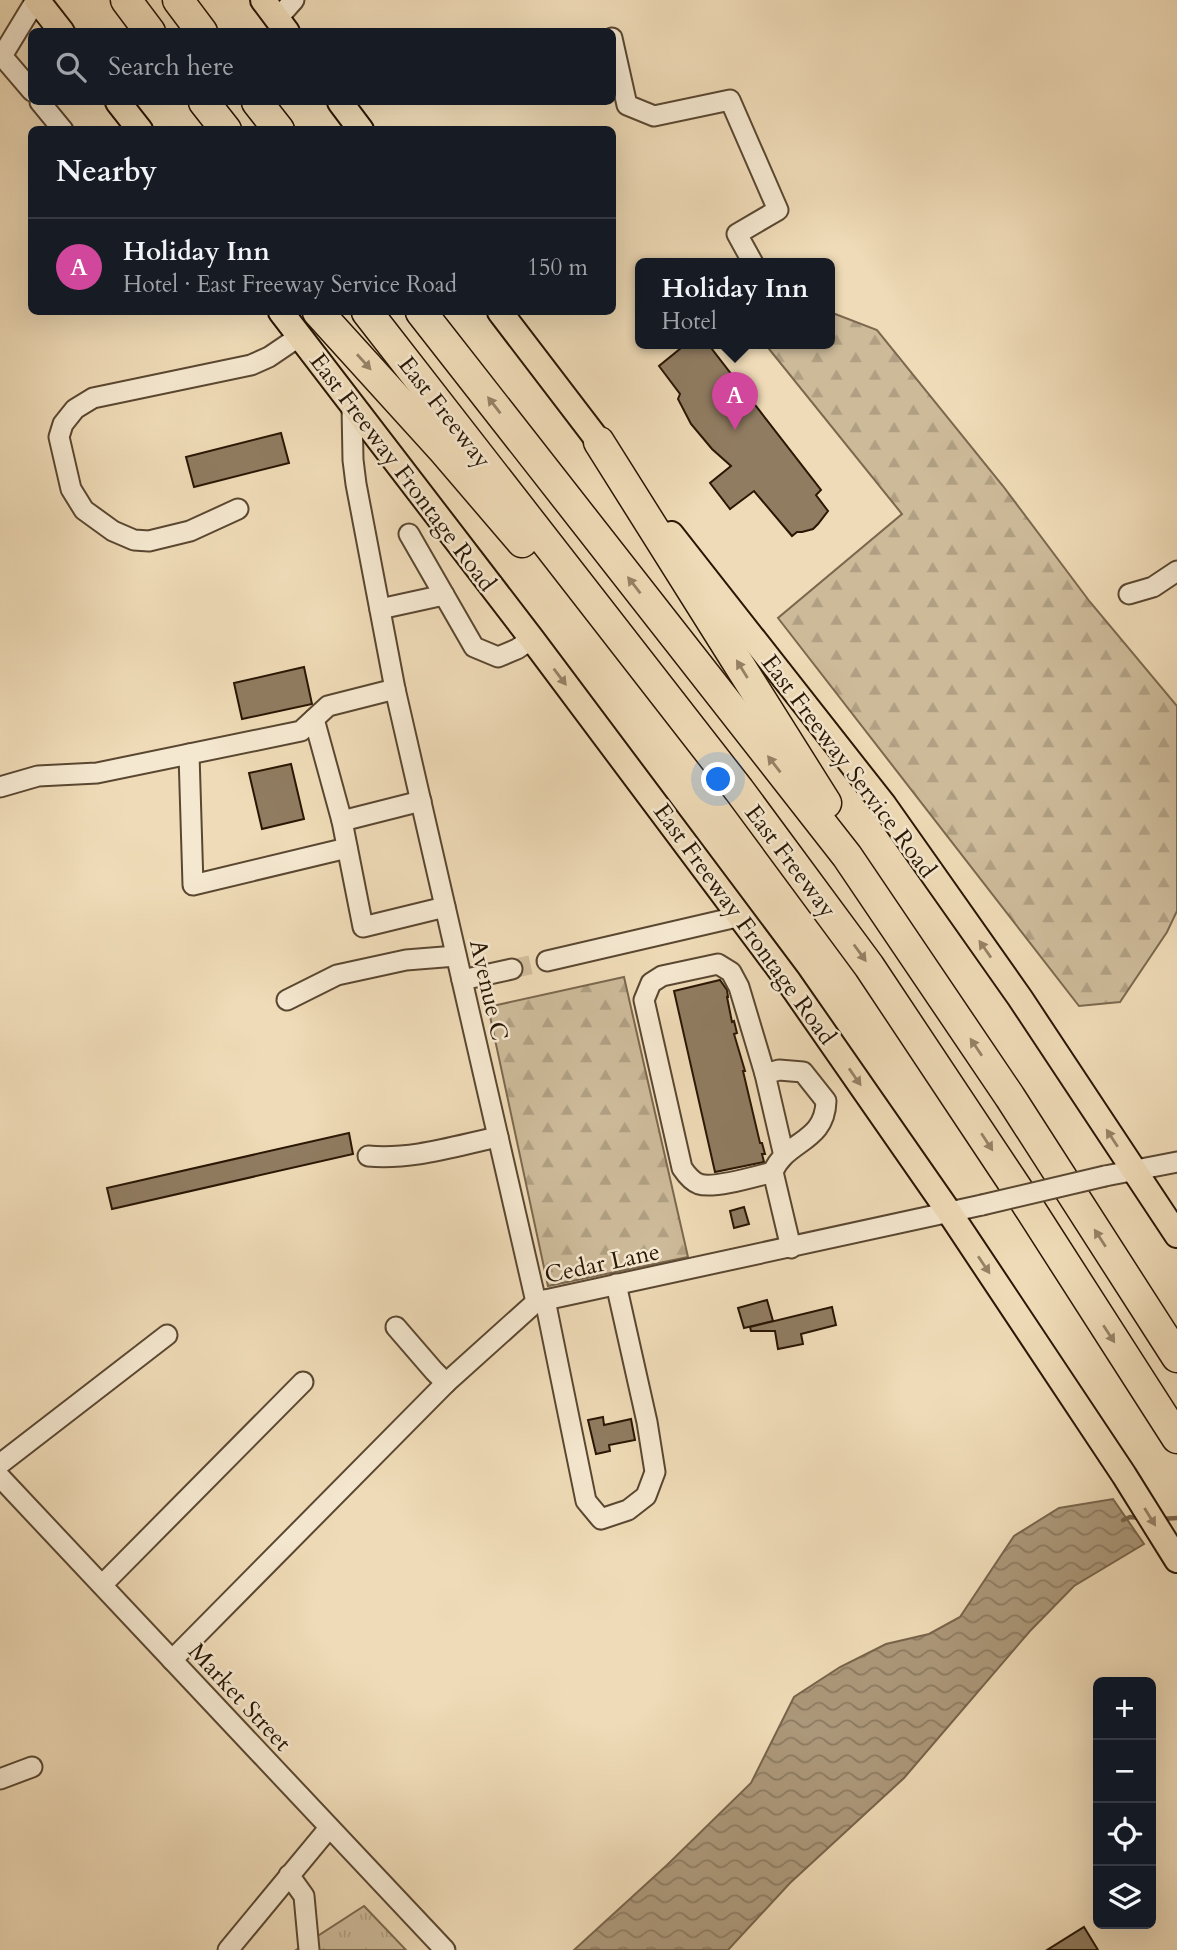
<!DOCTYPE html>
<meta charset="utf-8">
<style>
:root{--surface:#171b24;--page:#20242c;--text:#f1f3f6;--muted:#9ea1a6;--line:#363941;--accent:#1a73e8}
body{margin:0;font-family:Cardo,serif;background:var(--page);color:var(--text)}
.controls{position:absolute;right:21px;bottom:21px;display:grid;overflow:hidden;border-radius:10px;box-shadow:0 7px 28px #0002}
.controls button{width:63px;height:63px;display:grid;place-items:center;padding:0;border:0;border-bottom:2px solid var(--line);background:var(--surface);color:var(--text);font:35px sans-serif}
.you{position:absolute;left:719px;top:780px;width:24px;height:24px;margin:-18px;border:5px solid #fff;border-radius:50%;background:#1a73e8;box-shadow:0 0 0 10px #1a73e833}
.badge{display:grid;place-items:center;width:46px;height:46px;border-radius:50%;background:var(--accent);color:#fff;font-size:23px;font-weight:700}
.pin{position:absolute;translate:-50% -58px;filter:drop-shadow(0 2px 4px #0008)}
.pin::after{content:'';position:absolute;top:37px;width:24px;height:21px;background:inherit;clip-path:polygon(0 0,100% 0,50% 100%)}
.popup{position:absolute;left:635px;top:258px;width:200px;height:91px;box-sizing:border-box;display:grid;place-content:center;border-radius:10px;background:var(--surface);filter:drop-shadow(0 2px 5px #0005);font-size:23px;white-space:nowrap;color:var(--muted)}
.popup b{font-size:26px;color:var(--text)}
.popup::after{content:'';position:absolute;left:50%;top:100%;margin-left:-14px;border:14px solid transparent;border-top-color:var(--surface)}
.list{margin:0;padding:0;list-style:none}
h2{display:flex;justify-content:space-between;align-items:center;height:91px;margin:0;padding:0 28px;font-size:30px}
h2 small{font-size:23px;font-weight:400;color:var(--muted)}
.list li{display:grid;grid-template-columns:46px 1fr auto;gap:21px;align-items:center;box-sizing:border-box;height:98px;padding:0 28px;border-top:2px solid var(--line)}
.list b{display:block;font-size:26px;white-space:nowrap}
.list p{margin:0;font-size:23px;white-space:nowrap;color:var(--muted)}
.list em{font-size:23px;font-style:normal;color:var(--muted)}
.icon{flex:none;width:38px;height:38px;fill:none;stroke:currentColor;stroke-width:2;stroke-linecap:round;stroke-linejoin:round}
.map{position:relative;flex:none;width:1177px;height:1950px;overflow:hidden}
.search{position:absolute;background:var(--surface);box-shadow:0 7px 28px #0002;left:28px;top:28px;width:588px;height:77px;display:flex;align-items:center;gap:18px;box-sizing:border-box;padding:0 24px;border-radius:10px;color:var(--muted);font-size:26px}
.panel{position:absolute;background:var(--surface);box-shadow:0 7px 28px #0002;left:28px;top:126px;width:588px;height:189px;border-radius:10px}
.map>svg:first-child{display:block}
.grass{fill:url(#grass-tufts);stroke:#7b684e;stroke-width:2}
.forest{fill:url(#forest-firs);stroke:#7b684e;stroke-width:2}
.water{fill:url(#water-waves);stroke:#78644b;stroke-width:2}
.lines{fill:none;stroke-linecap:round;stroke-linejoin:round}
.stream{stroke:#78644b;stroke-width:4.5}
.building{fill:#907c61;stroke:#291604;stroke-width:2}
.minor-tunnel{stroke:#d1bd9c;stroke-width:19;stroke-dasharray:19 10;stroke-linecap:butt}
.minor-casing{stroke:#5a4731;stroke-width:23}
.major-casing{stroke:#291604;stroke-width:28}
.highway-casing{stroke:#291604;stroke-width:33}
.minor{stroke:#f5e8d0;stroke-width:19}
.major{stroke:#efdbb7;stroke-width:24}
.highway{stroke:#efdbb7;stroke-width:30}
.minor-bridge-casing{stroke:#5a4731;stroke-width:23;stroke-linecap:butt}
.minor-bridge{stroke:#f5e8d0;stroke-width:19}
.oneway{fill:#968266}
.labels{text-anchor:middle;stroke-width:5;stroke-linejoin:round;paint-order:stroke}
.street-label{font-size:24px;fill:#291604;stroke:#f5e8d0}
</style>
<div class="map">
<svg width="1177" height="1950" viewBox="0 0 1177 1950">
<defs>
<pattern id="grass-tufts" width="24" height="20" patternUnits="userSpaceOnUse" patternTransform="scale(1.75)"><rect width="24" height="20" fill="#cdba99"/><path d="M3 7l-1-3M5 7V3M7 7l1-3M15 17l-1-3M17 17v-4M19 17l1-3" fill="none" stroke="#b09f82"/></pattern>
<pattern id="forest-firs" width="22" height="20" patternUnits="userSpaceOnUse" patternTransform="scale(1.75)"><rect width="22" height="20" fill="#cdba99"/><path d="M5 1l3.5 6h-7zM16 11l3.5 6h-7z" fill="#b09f82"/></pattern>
<pattern id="water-waves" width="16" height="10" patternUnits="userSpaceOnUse" patternTransform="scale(1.75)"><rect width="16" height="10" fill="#ac987a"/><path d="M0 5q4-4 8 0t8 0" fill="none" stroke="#8c7b62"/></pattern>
</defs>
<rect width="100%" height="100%" fill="#efdbb7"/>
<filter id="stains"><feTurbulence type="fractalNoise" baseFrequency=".00286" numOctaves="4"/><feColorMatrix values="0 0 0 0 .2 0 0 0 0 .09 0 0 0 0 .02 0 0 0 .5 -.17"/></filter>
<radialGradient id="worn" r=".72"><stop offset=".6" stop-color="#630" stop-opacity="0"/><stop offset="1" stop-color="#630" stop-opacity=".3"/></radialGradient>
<polygon class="grass" points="364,1906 406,1950 296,1950"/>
<g class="forest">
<polygon points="830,312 877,330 1003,486 1090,602 1177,706 1177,911 1167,932 1120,1002 1079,1006 778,618 902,514 765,344 830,344"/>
<polygon points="624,977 688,1257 548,1286 488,1007"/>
</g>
<polygon class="water" points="1113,1499 1144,1544 1074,1586 1030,1631 904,1778 790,1883 728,1950 574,1950 667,1865 751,1783 794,1697 840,1667 886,1644 929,1634 960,1617 1014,1536 1059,1508"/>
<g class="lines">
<g class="stream">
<polyline points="1161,1519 1177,1518"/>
<polyline points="1123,1520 1130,1517 1141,1518"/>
</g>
</g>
<g class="building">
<polygon points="686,344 708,344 821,490 816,495 828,511 818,524 813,529 802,532 797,532 792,536 754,491 730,509 710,483 731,466 712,449 691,424 678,399 680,394 659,366"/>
<polygon points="281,433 289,463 194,487 186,457"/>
<polygon points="304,667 312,704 242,719 234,683"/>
<polygon points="291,764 304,819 262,829 249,773"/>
<polygon points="720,980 727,990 728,997 727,997 732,1022 734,1021 737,1033 734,1034 745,1071 743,1071 760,1143 762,1143 765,1154 762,1154 764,1162 715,1172 674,991"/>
<polygon points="349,1133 353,1154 112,1209 107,1188"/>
<polygon points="744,1207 749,1224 734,1228 730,1211"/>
<polygon points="767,1300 773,1321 744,1328 738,1308"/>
<polygon points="832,1307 836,1325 801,1334 803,1344 778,1349 775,1331 751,1331 750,1327"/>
<polygon points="603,1417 604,1425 631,1419 635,1440 609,1445 610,1451 596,1454 588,1420"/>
<polygon points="1084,1927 1098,1950 1047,1950"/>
</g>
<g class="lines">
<polyline class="minor-tunnel" points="512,969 547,961"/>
<defs>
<g id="minor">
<polyline points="277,19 294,0"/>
<polyline points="612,38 627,105 654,116 730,100 778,210 737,234 753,263 751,264"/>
<polyline points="32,91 2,56 36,0"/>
<polyline points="40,102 63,130"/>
<polyline points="352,406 353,460 356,484 395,689 536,1302"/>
<polyline points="238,509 190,531 149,541 134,540 113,531 84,510 71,489 59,437 63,424 75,409 93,398 251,365 269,357 300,336"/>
<polyline points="409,534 474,647 498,657 517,649 532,639"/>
<polyline points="1129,594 1153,587 1177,571"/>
<polyline points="380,609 444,595"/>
<polyline points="314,719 342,821 421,801"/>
<polyline points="189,754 193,885 347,848"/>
<polyline points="0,787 38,776 97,773 301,731 328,706 395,689"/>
<polyline points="342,821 363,927 445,907"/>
<polyline points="547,961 741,916"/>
<polyline points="462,980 512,969"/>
<polyline points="287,1000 337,975 406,960 456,956"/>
<path d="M765 1074 739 987 731 972 718 964 662 976 651 983 644 1000 682 1168C686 1174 691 1181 699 1184 714 1189 757 1176 773 1172"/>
<path d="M368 1156C412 1160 455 1146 498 1137"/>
<path d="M784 1156 765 1074 779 1070 803 1072 826 1101C825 1143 786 1140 773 1172L791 1248"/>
<polyline points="1105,1176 1177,1162"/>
<polyline points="545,1300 586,1501 601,1519 628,1510 646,1496 655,1472 647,1422 616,1284"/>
<polyline points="396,1327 434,1371 446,1383"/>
<polyline points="0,1464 167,1335"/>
<polyline points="0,1477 445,1950"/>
<polyline points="102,1585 303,1382"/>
<polyline points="172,1660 446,1383 536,1302 982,1205"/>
<polyline points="0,1779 32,1767"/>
<polyline points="289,1875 304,1896 309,1950"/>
<polyline points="228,1950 329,1828"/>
</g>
<g id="major">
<polyline points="37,0 62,32"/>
<polyline points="263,0 287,32"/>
<polyline points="118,102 140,130"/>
<polyline points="340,102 361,130"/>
<polyline points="281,312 532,639 789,982 949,1212 1124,1475 1177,1560"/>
<polyline points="500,312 610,456"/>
<polyline points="671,534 884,805 1020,998 1177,1235"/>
</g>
<g id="highway">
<polyline points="126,0 150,32"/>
<polyline points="178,0 202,32"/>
<polyline points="204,102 226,130"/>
<polyline points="257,102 279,130"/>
<polyline points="318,312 445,452 522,542"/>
<polyline points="367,312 739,790 869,966 1016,1187 1177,1438"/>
<polyline points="421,312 847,856 1010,1097 1177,1357"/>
<polyline points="599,442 826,803"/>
</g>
</defs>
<use href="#minor" class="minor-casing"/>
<use href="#major" class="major-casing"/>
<use href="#highway" class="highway-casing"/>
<use href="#minor" class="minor"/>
<use href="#major" class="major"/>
<use href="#highway" class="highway"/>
<defs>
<polyline id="minor-bridge" points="982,1205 1105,1176"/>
</defs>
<use href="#minor-bridge" class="minor-bridge-casing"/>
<use href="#minor-bridge" class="minor-bridge"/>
</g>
<defs><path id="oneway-solid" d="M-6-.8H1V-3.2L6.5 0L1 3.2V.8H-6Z" transform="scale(1.75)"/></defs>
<g class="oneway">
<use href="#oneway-solid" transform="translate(364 362) rotate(48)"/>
<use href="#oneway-solid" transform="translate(494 405) rotate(-128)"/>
<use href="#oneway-solid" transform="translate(634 585) rotate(-128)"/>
<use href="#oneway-solid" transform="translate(742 669) rotate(-122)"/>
<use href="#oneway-solid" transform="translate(560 677) rotate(53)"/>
<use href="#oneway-solid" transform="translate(774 764) rotate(-128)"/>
<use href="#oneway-solid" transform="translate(985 949) rotate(-125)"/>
<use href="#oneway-solid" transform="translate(860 953) rotate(54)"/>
<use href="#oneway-solid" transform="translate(976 1047) rotate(-124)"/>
<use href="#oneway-solid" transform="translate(855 1077) rotate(55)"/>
<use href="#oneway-solid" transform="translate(1112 1138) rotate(-123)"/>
<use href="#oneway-solid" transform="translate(987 1142) rotate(57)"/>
<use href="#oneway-solid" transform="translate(1100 1238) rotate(-123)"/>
<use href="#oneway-solid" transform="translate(984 1265) rotate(56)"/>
<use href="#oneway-solid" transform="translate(1109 1334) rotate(57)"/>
<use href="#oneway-solid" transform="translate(1150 1517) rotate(58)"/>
</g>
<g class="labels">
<g class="street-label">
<text transform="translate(445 412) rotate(52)" y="8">East Freeway</text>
<text transform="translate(403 472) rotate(53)" y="8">East Freeway Frontage Road</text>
<text transform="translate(849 766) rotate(53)" y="8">East Freeway Service Road</text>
<text transform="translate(791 861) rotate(53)" y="8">East Freeway</text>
<text transform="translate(745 924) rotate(54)" y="8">East Freeway Frontage Road</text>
<text transform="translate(489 990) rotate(77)" y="8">Avenue C</text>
<text transform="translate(602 1263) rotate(-12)" y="8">Cedar Lane</text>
<text transform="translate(240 1697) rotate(47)" y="8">Market Street</text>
</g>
</g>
<rect width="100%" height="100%" filter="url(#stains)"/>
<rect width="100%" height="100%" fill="url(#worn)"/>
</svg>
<div class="controls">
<button>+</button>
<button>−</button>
<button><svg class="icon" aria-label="locate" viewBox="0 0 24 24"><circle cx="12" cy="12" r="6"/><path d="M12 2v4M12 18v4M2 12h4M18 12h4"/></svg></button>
<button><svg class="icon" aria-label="layers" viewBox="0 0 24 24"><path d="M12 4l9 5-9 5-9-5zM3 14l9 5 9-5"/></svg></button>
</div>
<div class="you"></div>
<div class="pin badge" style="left:735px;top:430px;background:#d1479c">A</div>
<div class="popup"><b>Holiday Inn</b>Hotel</div>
<div class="search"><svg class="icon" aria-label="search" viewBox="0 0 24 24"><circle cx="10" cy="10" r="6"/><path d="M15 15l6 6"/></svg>Search here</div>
<section class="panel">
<h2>Nearby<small></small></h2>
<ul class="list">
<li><span class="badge" style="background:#d1479c">A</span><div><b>Holiday Inn</b><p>Hotel · East Freeway Service Road</p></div><em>150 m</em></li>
</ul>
</section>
</div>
